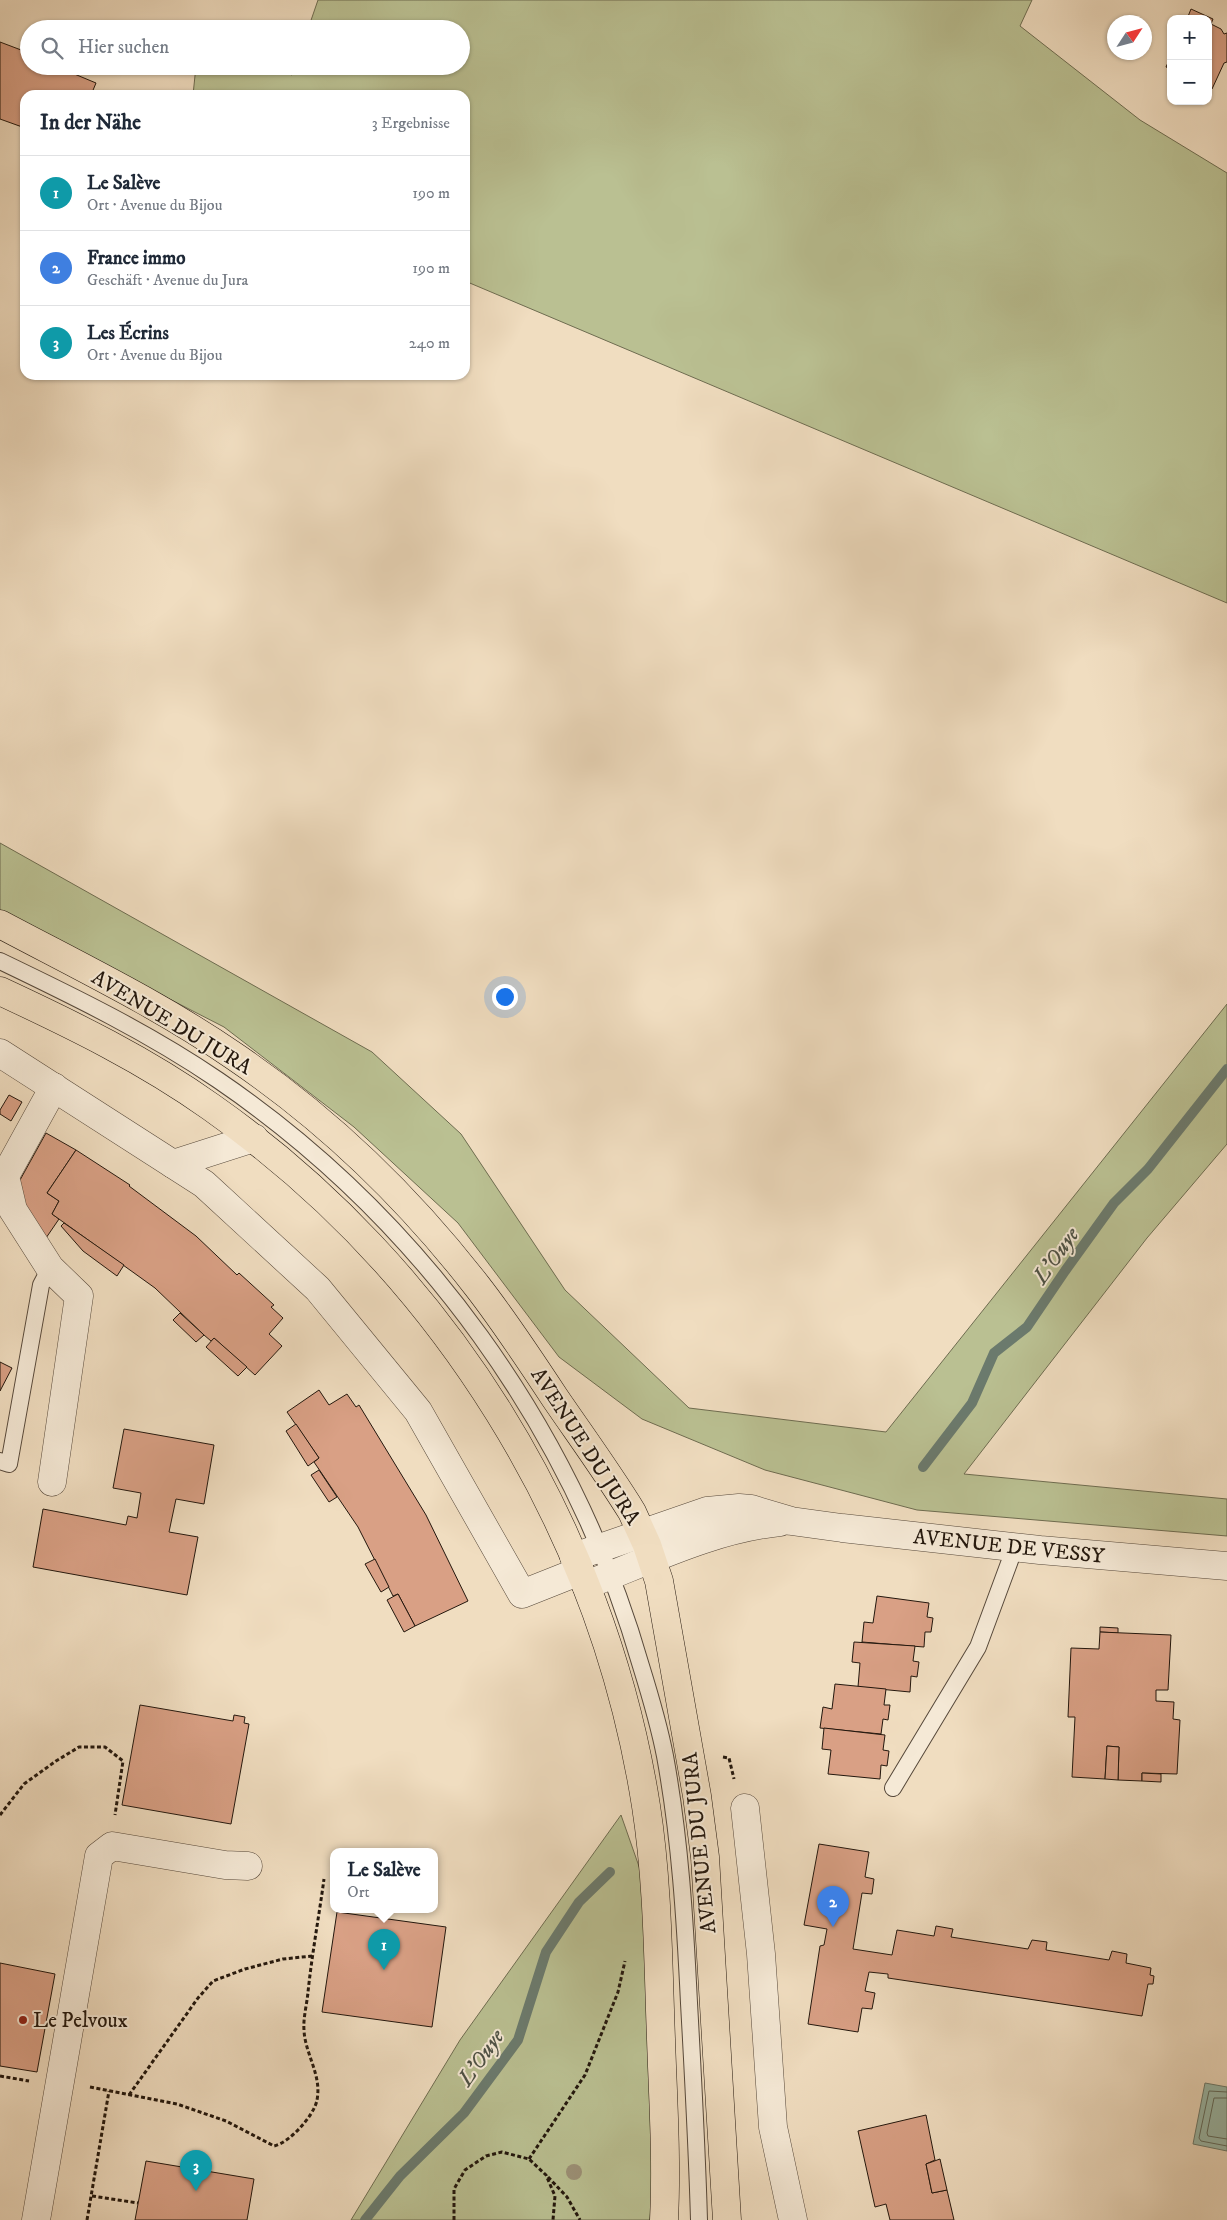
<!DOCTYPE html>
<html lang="de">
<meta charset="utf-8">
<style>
:root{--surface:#fff;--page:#f6f6f7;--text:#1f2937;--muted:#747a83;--line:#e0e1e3;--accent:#d93025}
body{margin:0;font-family:"IM FELL DW Pica",serif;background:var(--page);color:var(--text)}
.controls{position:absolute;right:15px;top:15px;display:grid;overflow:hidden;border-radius:10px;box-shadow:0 1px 4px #0004}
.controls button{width:45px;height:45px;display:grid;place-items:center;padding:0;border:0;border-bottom:1px solid var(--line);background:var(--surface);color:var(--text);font:25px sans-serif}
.compass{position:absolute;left:1107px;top:15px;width:45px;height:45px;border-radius:50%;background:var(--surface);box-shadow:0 1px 4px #0004;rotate:54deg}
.you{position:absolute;left:504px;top:996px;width:18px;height:18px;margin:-12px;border:4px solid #fff;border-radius:50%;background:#1a73e8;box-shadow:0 0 0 8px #1a73e833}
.badge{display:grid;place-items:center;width:32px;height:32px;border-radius:50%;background:var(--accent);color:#fff;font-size:16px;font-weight:700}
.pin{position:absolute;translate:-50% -41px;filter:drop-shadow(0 1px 2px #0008)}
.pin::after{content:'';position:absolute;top:26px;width:18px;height:15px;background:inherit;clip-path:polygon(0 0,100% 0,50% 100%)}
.popup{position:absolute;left:330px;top:1848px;width:108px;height:65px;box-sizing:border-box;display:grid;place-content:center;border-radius:10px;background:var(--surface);filter:drop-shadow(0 1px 4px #0005);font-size:16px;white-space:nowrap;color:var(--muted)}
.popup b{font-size:19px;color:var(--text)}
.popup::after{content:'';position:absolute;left:50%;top:100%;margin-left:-10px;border:10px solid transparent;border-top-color:var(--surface)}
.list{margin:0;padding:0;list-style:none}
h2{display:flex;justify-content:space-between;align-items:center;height:65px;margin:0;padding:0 20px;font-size:21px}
h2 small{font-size:16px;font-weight:400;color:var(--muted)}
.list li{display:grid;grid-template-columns:32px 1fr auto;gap:15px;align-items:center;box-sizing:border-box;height:75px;padding:0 20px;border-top:1px solid var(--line)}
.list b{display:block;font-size:19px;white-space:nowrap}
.list p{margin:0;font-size:16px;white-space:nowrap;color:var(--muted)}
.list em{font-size:16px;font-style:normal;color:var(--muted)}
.icon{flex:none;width:28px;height:28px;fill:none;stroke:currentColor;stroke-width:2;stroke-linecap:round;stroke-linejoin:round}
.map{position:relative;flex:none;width:1227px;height:2220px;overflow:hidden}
.search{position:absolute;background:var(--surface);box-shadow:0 1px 4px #0004;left:20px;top:20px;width:450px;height:55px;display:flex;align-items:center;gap:12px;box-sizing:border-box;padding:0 18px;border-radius:28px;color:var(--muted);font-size:19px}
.panel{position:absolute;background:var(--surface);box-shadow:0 1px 4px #0004;left:20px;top:90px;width:450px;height:290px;border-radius:15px}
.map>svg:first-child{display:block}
.green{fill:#bac092;stroke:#6e6c50}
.water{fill:#9bbcad;stroke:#6b7a6d}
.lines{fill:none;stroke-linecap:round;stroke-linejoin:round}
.shore{stroke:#5f6a5d;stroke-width:1}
.stream{stroke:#6b7a6d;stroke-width:10}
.building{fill:#d9a085;stroke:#23170d}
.service-casing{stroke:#56483a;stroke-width:18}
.minor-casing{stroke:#56483a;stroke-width:29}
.primary-casing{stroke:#23170d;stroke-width:29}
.path{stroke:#23170d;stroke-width:3;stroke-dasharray:4 2.5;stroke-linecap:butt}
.service{stroke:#f5e9d6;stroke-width:16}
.minor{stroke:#f5e9d6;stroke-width:28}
.primary{stroke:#f0ddc0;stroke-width:28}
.tree{fill:#9c9177}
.poi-dot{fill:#8f2418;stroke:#f5e9d6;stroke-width:2}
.labels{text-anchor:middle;stroke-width:4;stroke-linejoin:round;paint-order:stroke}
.street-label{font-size:21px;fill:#23170d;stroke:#f5e9d6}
.poi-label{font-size:21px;fill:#23170d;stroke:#f5e9d6;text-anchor:start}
.water-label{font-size:22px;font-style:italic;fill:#4d5145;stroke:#f5e9d6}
</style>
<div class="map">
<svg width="1227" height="2220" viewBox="0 0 1227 2220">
<rect width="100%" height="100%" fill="#f0ddc0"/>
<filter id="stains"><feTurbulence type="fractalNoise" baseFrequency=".004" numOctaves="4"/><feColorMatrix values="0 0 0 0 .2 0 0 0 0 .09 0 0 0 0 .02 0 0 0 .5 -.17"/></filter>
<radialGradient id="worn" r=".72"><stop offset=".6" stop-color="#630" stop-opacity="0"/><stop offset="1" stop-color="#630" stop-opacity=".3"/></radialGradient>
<g class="green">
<polygon points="318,0 1032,0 1020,26 1140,120 1227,173 1227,603 465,281 465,95 193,95 196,66 267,66 292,75 295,66 461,66 461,29 308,29"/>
<polygon points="0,843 372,1052 461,1134 565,1290 689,1408 886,1432 1227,1004 1227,1144 1147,1238 964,1474 1227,1499 1227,1536 917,1510 765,1470 642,1419 559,1357 458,1223 354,1127 224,1027 0,912"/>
<polygon points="621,1815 642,1875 655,2150 650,2220 351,2220 460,2040"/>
</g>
<polygon class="water" points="1205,2083 1227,2087 1227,2151 1193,2144"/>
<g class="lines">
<g class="shore">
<polyline points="1227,2092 1209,2091 1199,2138 1201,2141 1227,2146"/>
<polyline points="1227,2098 1214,2098 1207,2133 1208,2136 1227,2139"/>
</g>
<g class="stream">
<polyline points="923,1467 972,1403 994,1353 1027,1327 1065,1271 1114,1203 1148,1169 1227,1069"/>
<polyline points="365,2220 400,2176 464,2113 518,2040 546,1952 579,1902 610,1872"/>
</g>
</g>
<g class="building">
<polygon points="1191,9 1213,19 1211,24 1221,29 1224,34 1227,33 1227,62 1224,63 1212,89 1208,87 1208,19 1187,19"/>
<polygon points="0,42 29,53 29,66 62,66 73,71 72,73 96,83 91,95 25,95 25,128 0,119"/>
<polygon points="1171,56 1171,69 1166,67"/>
<polygon points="9,1095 22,1102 11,1121 0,1114 0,1110"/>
<polygon points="46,1133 76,1150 47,1193 59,1201 52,1214 59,1219 46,1238 21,1205 19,1192 20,1180"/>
<polygon points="76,1150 130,1185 129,1186 196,1236 237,1275 239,1273 274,1305 271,1307 283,1318 269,1334 282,1346 255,1375 214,1338 211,1341 204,1335 155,1288 52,1214 59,1201 47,1193"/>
<polygon points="64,1223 124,1265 117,1276 83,1251 61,1226"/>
<polygon points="180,1313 204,1335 196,1342 173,1320"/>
<polygon points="214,1338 247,1367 238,1376 206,1347"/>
<polygon points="0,1362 12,1368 0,1391"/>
<polygon points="319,1390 329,1405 347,1394 356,1407 359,1405 426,1515 468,1601 415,1626 398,1594 393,1596 358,1527 314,1462 319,1458 287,1412"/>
<polygon points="296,1424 319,1458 308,1466 286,1431"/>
<polygon points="124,1429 214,1445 204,1504 176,1499 169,1532 198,1537 187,1595 33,1567 43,1509 126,1525 128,1516 137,1518 141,1493 113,1488"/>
<polygon points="319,1470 337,1497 329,1502 311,1475"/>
<polygon points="375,1559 389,1587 381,1592 365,1564"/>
<polygon points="398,1594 415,1626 404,1632 387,1600"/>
<polygon points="877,1596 929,1603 927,1617 933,1618 931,1632 925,1632 924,1647 862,1642 864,1622 873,1623"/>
<polygon points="1100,1627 1118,1628 1118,1633 1100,1632"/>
<polygon points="1100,1632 1171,1635 1168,1690 1156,1690 1156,1701 1174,1702 1173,1719 1180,1720 1177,1774 1142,1773 1142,1781 1118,1780 1119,1747 1107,1746 1105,1779 1072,1777 1075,1717 1068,1717 1071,1648 1099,1649"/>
<polygon points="854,1642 915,1646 913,1661 919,1662 917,1677 911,1676 910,1692 858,1687 860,1663 852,1662"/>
<polygon points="835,1684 886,1689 884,1705 890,1705 888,1720 883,1719 881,1734 820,1728 823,1707 832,1709"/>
<polygon points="140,1705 233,1721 234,1715 245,1717 244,1723 249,1724 231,1824 122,1805"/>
<polygon points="824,1728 885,1735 883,1750 889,1751 887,1766 881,1765 880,1779 828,1774 831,1750 822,1749"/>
<polygon points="1107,1746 1119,1747 1118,1780 1105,1779"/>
<polygon points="1142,1773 1161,1774 1161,1782 1142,1781"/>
<polygon points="819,1844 869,1852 865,1877 874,1879 872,1894 862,1893 853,1949 892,1955 897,1930 934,1936 936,1926 953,1929 951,1937 1028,1949 1032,1940 1047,1942 1046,1950 1109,1960 1112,1951 1127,1954 1126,1963 1151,1968 1150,1975 1154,1976 1153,1984 1148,1984 1142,2016 888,1978 888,1974 869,1972 865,1991 875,1993 872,2009 862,2008 858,2032 808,2024 820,1946 824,1945 827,1929 804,1925"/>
<polygon points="337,1912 446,1927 432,2027 322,2012"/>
<polygon points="0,1963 55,1974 37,2072 0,2066"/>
<polygon points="926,2115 935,2160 926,2164 932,2193 947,2190 954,2220 890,2220 886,2204 875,2207 858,2131"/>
<polygon points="940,2159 947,2190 932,2193 926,2164"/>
<polygon points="146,2161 254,2179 247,2220 135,2220"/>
</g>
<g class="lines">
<defs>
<g id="service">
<path d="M0 961C75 997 149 1033 218 1080 422 1219 573 1429 641 1666 650 1695 659 1725 665 1756 680 1838 685 1920 689 2003 693 2075 697 2148 699 2220"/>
<polyline points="0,1461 9,1464 41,1285 50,1268"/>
<polyline points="893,1788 978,1647 1015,1547"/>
</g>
<g id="minor">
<polyline points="0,1053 204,1184 318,1289 418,1411 522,1594 580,1571"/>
<polyline points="173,1164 254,1138"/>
<polyline points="52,1482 79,1296 50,1268 13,1210 5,1176 54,1087"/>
<polyline points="574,1557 707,1511 739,1508 751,1509 791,1521 842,1528 1040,1550 1227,1566"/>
<path d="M586 1585C649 1561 712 1529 780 1522"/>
<polyline points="745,1808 761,1954 773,2127 793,2220"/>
<polyline points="36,2220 99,1856 112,1846 225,1865 248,1866"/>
</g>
<g id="primary">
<path d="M0 924C79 966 160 1005 234 1056 327 1119 408 1197 477 1286 505 1322 530 1360 555 1398 581 1436 608 1473 632 1512L647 1545 659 1581 697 1796 705 1857 727 2220"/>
<path d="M0 991C73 1025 145 1060 211 1107 443 1270 602 1526 646 1806 658 1883 658 1961 661 2039 663 2099 667 2160 664 2220"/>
</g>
</defs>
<use href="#service" class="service-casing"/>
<use href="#minor" class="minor-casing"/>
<use href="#primary" class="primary-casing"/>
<g class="path">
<polyline points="723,1757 729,1758 734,1779"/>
<polyline points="0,1815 24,1784 56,1761 79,1747 105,1747 123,1761 115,1815"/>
<polyline points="0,2076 29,2081"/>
<path d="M90 2087 177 2104 226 2121 274 2146C289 2143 314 2116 317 2100 322 2075 305 2054 304 2030 303 2018 307 2004 308 1992 312 1954 319 1916 324 1879"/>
<polyline points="129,2095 198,1998 213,1981 245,1969 283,1959 312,1956"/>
<polyline points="529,2159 585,2075 618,1992 625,1961"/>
<polyline points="548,2177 567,2197 580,2220"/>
<polyline points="92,2196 138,2203"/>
<polyline points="87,2220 109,2091"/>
<polyline points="454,2220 454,2189 465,2170 486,2156 502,2152 529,2159 546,2175 555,2196 553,2220"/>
</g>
<use href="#service" class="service"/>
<use href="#minor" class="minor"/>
<use href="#primary" class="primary"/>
</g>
<circle class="tree" cx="574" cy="2172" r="8"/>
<circle class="poi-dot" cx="23" cy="2020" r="5"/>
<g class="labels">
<g class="street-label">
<text transform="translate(172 1022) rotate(31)" y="7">AVENUE DU JURA</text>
<text transform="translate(586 1446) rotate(57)" y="7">AVENUE DU JURA</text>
<text transform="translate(1009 1546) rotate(6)" y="7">AVENUE DE VESSY</text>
<text transform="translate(699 1843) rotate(-96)" y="7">AVENUE DU JURA</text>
</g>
<g class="poi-label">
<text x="33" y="2027">Le Pelvoux</text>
</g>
<g class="water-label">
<text transform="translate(1055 1255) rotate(-55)" y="8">L'Ouye</text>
<text transform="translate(480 2057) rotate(-55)" y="8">L'Ouye</text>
</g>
</g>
<rect width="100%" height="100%" filter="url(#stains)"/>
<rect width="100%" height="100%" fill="url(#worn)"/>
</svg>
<div class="controls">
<button>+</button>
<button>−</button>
</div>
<svg class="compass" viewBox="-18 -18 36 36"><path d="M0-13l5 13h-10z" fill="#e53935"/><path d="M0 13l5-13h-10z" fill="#747a83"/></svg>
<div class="you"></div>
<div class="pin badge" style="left:384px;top:1970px;background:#0f9aa8">1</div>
<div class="popup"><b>Le Salève</b>Ort</div>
<div class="pin badge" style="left:833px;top:1927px;background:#3f7fe0">2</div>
<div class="pin badge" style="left:196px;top:2191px;background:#0f9aa8">3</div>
<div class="search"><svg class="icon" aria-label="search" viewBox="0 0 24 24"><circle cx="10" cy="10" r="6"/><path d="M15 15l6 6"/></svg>Hier suchen</div>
<section class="panel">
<h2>In der Nähe<small>3 Ergebnisse</small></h2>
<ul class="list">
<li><span class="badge" style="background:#0f9aa8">1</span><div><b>Le Salève</b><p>Ort · Avenue du Bijou</p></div><em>190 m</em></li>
<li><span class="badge" style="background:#3f7fe0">2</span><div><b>France immo</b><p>Geschäft · Avenue du Jura</p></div><em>190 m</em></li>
<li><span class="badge" style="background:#0f9aa8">3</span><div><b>Les Écrins</b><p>Ort · Avenue du Bijou</p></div><em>240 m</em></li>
</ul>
</section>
</div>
